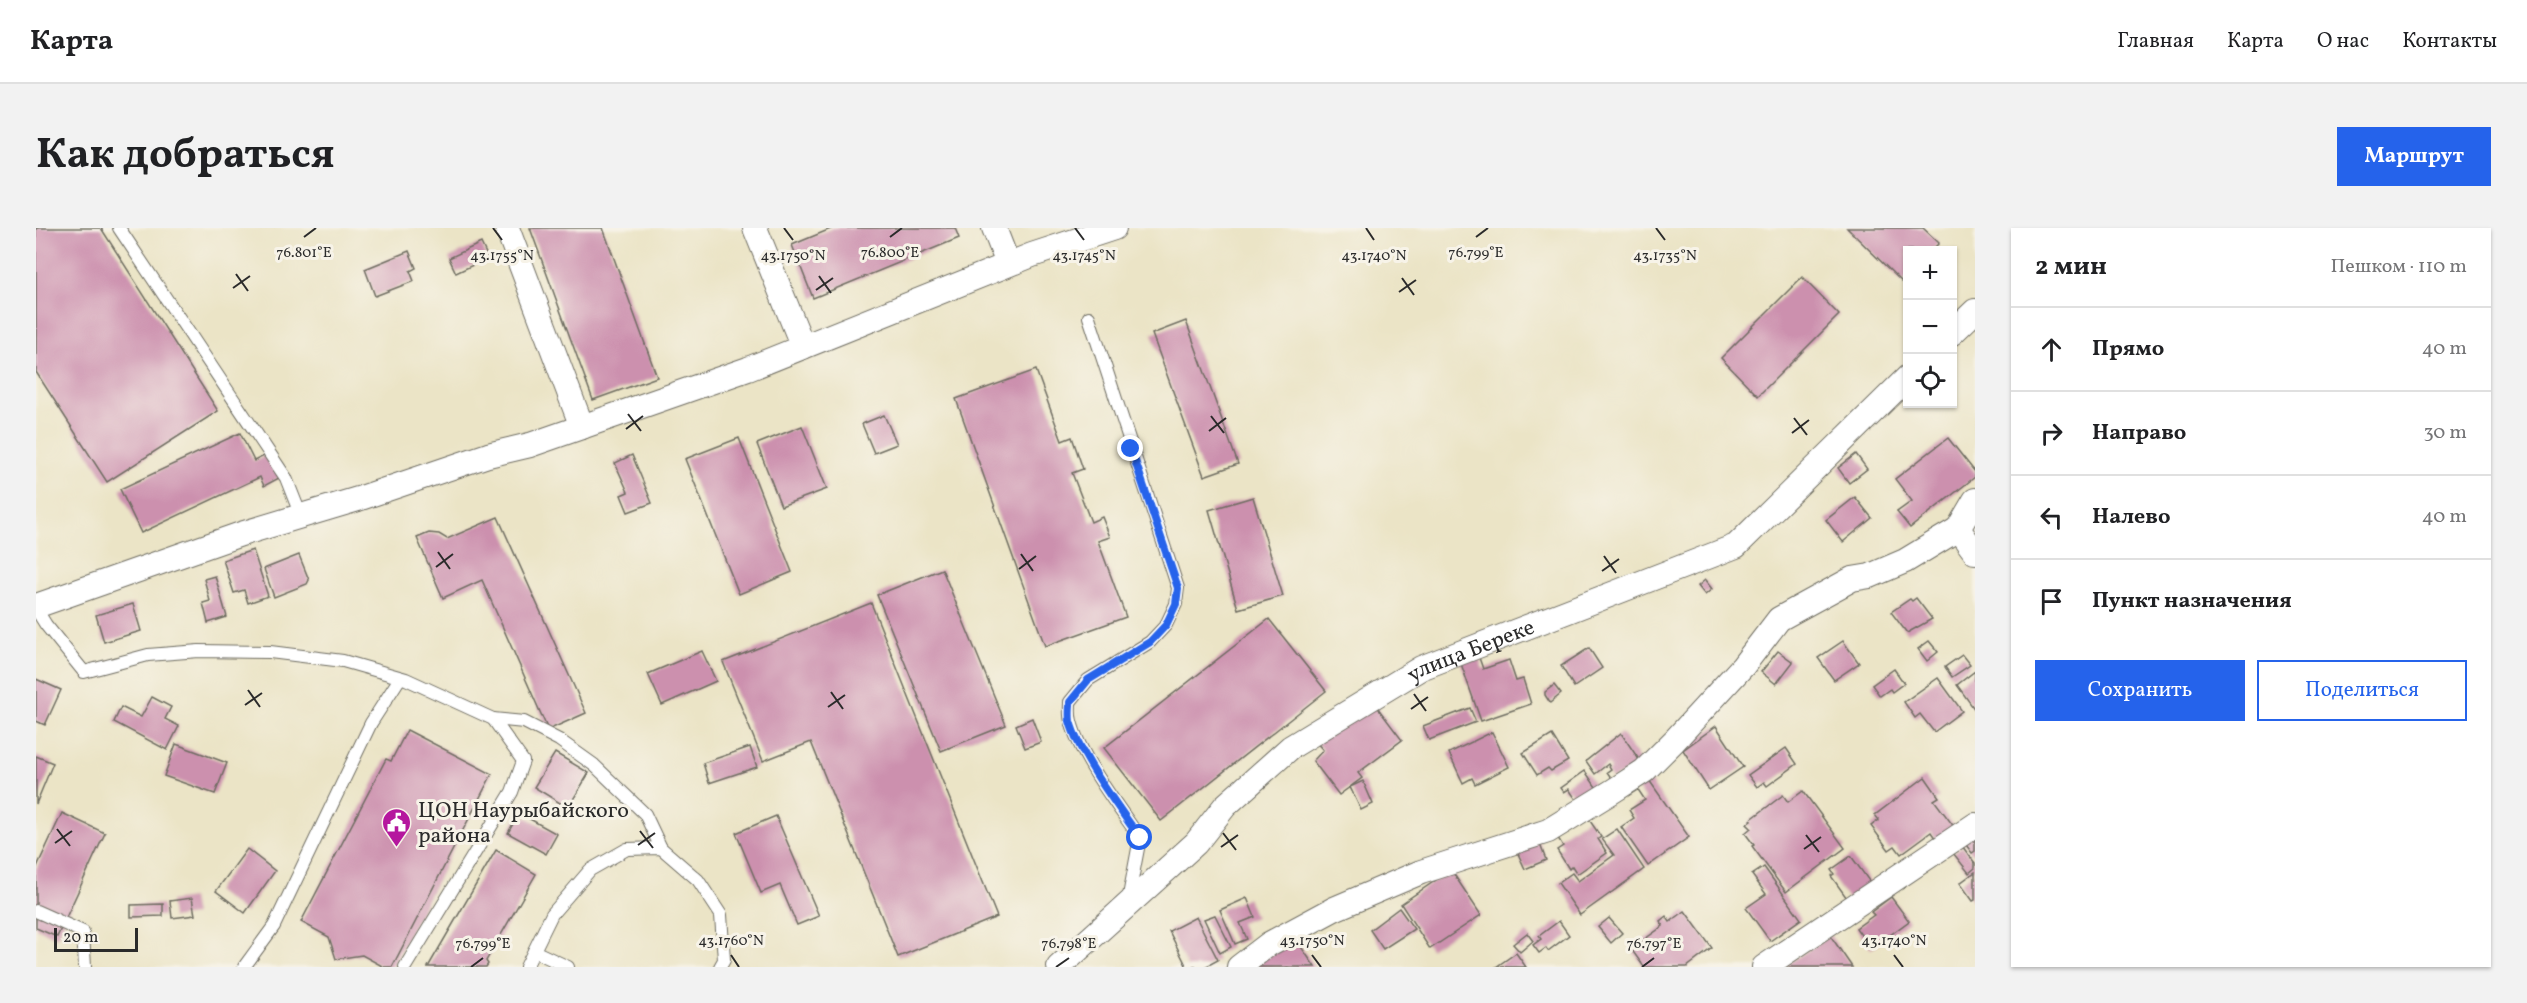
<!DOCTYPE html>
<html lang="ru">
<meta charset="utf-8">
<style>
:root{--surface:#fff;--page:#f2f2f2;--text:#202124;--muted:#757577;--line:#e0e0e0;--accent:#2563eb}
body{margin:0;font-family:Vollkorn,serif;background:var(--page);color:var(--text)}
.controls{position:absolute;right:18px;top:18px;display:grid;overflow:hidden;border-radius:0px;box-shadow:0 2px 4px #0004}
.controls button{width:54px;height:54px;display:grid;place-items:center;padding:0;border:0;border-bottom:2px solid var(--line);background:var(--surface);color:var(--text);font:30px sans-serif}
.scale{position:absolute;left:18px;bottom:15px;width:84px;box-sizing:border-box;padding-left:6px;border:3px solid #2b2b2b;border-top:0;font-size:16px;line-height:21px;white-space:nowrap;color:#2b2b2b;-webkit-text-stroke:4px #f7f3e8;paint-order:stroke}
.stop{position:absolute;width:18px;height:18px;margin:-14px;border:4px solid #2563eb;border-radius:50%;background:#fff}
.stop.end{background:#2563eb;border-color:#fff;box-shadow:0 2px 6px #0008}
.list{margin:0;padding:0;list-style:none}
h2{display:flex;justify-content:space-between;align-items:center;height:78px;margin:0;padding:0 24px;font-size:26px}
h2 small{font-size:20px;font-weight:400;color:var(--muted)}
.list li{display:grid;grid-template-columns:39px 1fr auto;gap:18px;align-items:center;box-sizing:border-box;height:84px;padding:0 24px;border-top:2px solid var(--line)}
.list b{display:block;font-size:22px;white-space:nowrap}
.list em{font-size:20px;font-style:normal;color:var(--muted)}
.actions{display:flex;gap:12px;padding:18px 24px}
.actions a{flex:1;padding:14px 0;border:2px solid var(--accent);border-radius:0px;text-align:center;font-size:21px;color:var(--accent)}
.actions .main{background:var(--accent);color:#fff}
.icon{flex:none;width:33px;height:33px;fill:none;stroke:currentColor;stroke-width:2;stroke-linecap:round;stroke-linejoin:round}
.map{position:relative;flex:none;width:1939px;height:739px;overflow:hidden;border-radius:0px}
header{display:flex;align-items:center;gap:36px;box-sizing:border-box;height:84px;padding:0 30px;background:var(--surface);border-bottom:2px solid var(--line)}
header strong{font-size:28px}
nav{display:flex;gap:33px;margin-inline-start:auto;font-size:21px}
.intro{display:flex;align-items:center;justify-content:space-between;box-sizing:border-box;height:144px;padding:0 36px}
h1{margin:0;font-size:42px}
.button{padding:15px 27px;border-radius:0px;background:var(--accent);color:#fff;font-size:21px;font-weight:700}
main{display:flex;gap:36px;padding:0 36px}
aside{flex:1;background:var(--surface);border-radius:0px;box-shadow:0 2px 4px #0004}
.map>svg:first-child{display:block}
.building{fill:#cc90ae}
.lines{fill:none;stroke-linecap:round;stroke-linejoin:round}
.lane-casing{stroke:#6e6c61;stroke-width:14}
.street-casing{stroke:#6e6c61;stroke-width:26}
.lane{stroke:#fff;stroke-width:12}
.street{stroke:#fff;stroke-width:24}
.route{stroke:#2563eb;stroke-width:8}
.ticks{fill:none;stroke:#2b2b2b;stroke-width:2}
.labels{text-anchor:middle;stroke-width:6;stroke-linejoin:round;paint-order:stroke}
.street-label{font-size:22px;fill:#2b2b2b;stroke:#f7f3e8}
.poi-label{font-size:22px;fill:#2b2b2b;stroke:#f7f3e8;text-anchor:start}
.ticks-label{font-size:15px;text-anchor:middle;fill:#2b2b2b;stroke:#f7f3e8;stroke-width:6;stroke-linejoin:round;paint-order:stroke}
</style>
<header>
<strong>Карта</strong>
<nav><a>Главная</a><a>Карта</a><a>О нас</a><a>Контакты</a></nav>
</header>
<div class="intro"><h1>Как добраться</h1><a class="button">Маршрут</a></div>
<main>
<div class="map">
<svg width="1939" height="739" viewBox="0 0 1939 739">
<rect width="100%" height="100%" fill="#f7f3e8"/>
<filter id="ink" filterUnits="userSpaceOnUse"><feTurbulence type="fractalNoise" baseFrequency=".0167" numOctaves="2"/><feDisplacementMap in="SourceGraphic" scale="12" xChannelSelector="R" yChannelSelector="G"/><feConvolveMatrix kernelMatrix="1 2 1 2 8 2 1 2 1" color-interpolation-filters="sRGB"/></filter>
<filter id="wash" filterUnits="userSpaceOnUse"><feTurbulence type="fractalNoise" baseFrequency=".008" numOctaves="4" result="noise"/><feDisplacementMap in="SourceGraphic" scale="24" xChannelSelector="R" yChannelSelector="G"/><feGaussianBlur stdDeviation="1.35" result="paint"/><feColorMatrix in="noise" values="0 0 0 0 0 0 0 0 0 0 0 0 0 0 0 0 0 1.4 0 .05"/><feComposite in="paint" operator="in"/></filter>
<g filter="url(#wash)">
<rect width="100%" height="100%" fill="#ebe4c6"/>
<g id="blocks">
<g class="building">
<polygon points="0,0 65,0 182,183 71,254 0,144"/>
<polygon points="494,0 567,0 621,149 557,172"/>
<polygon points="797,0 919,0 923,10 777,70 756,17"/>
<polygon points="1811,0 1887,0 1903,15 1896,22 1872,22 1872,48 1866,54"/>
<polygon points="445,15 452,30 420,45 413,30"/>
<polygon points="373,23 380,40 374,43 378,53 339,68 329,41"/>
<polygon points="1766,49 1803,87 1722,168 1685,130"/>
<polygon points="1150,93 1202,236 1168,248 1116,106"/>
<polygon points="1000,142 1026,213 1036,209 1047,241 1036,245 1055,294 1066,289 1074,309 1062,313 1090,389 1009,418 920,171"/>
<polygon points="848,187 861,216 838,225 826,196"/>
<polygon points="766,198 791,261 745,278 721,216"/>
<polygon points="204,205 218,233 234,225 245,249 228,258 224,249 105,305 84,261"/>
<polygon points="703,210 756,344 703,366 649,231"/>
<polygon points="1912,210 1939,244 1939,249 1874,300 1861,284 1876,273 1859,251"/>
<polygon points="1820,226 1831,241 1813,255 1802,240"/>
<polygon points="596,227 616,275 592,284 585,267 592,264 579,235"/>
<polygon points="1217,269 1247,368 1202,381 1173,282"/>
<polygon points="1819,269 1836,290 1807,314 1790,292"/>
<polygon points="462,289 550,485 512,502 446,352 407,370 381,310 393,305 403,306 411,311"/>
<polygon points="217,322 232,368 212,375 208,362 198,365 187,332"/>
<polygon points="263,327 273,352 271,356 238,369 228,341"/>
<polygon points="906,341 970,497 905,523 841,367"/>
<polygon points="179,348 191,389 172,395 167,375 174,373 168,351"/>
<polygon points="1669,352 1676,361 1669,367 1662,358"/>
<polygon points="1880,370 1896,391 1871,405 1855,384 1874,371 1876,373"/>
<polygon points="835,375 961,689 862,729 775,514 727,533 687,434"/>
<polygon points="97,376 105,403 68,414 60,387"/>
<polygon points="1233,391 1290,463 1125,593 1068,520"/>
<polygon points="1807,413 1823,435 1798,452 1782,430"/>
<polygon points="1893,413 1902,424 1891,433 1882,421"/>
<polygon points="1553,420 1566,440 1538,459 1525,438"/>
<polygon points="666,423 680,453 626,477 612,446"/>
<polygon points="1742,423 1757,434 1740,456 1725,444"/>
<polygon points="1441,424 1447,441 1473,432 1480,453 1487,451 1495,476 1445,493 1423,430"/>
<polygon points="1926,427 1934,437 1916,449 1909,439"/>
<polygon points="1858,441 1868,455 1856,464 1854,461 1844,468 1836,457"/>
<polygon points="1939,443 1939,482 1921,457"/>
<polygon points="1902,450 1926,483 1898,504 1884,486 1879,490 1868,474"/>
<polygon points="0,451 25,462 9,497 0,493"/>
<polygon points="1518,457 1525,466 1514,475 1509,467 1509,464"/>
<polygon points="116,469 135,479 129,491 143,498 131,522 78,494 85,479 105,489"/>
<polygon points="1335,471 1366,512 1322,545 1326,550 1303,567 1277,533 1287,522 1279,513"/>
<polygon points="1434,480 1440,494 1393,512 1387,498"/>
<polygon points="996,490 1005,514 989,520 980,497"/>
<polygon points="1680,498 1707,539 1673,562 1647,522"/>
<polygon points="371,502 456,546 356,739 348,739 326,727 300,731 293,709 265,694 350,531 355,533"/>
<polygon points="1456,504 1473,539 1439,556 1436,550 1427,555 1413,525"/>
<polygon points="1585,505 1606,536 1576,551 1571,544 1575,541 1572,536 1559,546 1550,533"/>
<polygon points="1516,507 1532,533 1515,543 1512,540 1501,547 1487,525"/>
<polygon points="140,516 191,535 179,566 128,548"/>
<polygon points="714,519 721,539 673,555 667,535"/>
<polygon points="1750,520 1761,536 1731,558 1728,554 1721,559 1712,547"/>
<polygon points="519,525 553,545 532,580 498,559"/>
<polygon points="0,528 17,535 0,576"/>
<polygon points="1549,543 1562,562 1543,576 1533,561 1528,564 1525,560"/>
<polygon points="1889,549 1903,569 1898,572 1919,600 1901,613 1895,604 1865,626 1859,618 1853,622 1835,598 1843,592 1839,587"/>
<polygon points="1613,552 1653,609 1612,638 1585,599 1598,590 1593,582 1609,572 1601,560"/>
<polygon points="1327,553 1337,576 1325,582 1314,559"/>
<polygon points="1767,563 1809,620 1750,664 1716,618 1718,617 1709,605 1715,600 1711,596 1715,593 1714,592 1747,567 1752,574"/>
<polygon points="26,585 69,605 21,709 0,700 0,641"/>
<polygon points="483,585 521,606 510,626 472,605"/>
<polygon points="740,588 783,688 761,697 744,657 725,665 700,605"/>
<polygon points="1552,590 1565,609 1562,611 1571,625 1541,646 1536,638 1533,641 1521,622 1527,618 1522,610"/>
<polygon points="1581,601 1608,641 1544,687 1522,655 1536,645 1542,653 1578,627 1566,611"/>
<polygon points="1939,604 1939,623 1936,625 1927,613"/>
<polygon points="1502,611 1510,632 1489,641 1480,621"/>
<polygon points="1926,618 1939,635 1939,640 1933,645 1917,625"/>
<polygon points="211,621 239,643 209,685 180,663"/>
<polygon points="460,622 500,646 450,733 452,736 450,739 392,739"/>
<polygon points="1815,628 1836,657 1813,673 1795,648 1798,646 1795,642"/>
<polygon points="1728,639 1765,691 1734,713 1710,680 1730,666 1716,647"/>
<polygon points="1415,642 1445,687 1394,721 1365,676"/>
<polygon points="1939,644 1939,672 1937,673 1924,655"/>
<polygon points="1855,669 1873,693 1835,721 1820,700 1838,687 1835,684"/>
<polygon points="156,670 159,687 136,690 134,673"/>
<polygon points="1211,670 1219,689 1204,695 1211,711 1199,716 1184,682"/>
<polygon points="127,676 127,688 95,689 95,677"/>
<polygon points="1363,680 1378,701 1347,721 1334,702"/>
<polygon points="1649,683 1676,720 1651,739 1608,739 1595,721 1627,698 1624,693 1630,688 1634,694"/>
<polygon points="1179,687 1195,719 1184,725 1168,691"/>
<polygon points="1160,689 1182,732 1169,739 1151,739 1133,703"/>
<polygon points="1573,690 1586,705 1575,715 1562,699"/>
<polygon points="1523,693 1533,707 1512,723 1510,720 1503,725 1497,717 1505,711 1503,708"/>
<polygon points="1491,705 1497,713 1484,724 1477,716"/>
<polygon points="1794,707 1816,739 1753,739 1751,737"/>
<polygon points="1259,710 1279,739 1223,739 1221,736"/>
<polygon points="1480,725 1490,739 1460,739"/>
</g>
</g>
</g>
<g filter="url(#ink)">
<use href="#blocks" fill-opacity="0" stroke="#6e6c61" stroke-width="1.5"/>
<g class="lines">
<defs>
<g id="lane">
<polyline points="83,0 250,250 265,288"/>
<path d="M1053 89 1142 360 1140 376 1130 397 1114 414 1052 452 1034 474C1034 480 1033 487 1035 493 1043 527 1083 580 1104 610L1092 673"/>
<polyline points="0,381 10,397 48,444 112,427 163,423 234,424 307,433 370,451 457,491 487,533 476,564 369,739"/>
<polyline points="457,491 488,494 523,512 558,537 609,586 625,620"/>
<polyline points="0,683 47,704 49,739"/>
<polyline points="498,723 532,739"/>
<polyline points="208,739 238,698 335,495 364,450"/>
<polyline points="490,739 516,686 554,642 591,621 625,620 662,652 685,687 688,732 684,739"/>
</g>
<g id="street">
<polyline points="471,0 546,199"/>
<polyline points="719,0 767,119"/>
<polyline points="958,0 972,36"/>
<polyline points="1916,105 1939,83"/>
<polyline points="1922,301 1939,324"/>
<polyline points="0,378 205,306 322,271 452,227 494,217 712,141 996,27 1078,0"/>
<path id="s1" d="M1023 739 1160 615 1189 578 1255 519 1385 440 1700 318 1872 149"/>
<polyline points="1203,739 1233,716 1298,681 1385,644 1512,603 1577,563 1608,543 1638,513 1707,438 1743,391 1816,351 1834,348 1869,333 1922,301 1939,272"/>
<polyline points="1728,739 1939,597"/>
</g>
</defs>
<use href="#lane" class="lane-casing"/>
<use href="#street" class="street-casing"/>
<use href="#lane" class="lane"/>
<use href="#street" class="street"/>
</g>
</g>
<g class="lines" filter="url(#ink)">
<path class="route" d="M1095 221 1142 360 1140 376 1130 397 1114 414 1052 452 1034 474C1034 480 1033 487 1034 493 1043 527 1083 580 1104 610"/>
</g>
<path class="ticks" d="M457 0 466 12M748 0 757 12M1039 0 1048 12M1330 0 1338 12M1620 0 1629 12M268 9 280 0M854 9 866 0M1440 9 1452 0M200 46 212 63M783 48 795 65M1366 50 1378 67M197 60 214 48M780 62 797 50M1363 64 1380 52M592 186 605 203M1175 188 1188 205M1758 190 1771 207M590 201 607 188M1173 203 1190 190M1756 205 1773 192M402 324 414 341M985 326 997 343M1568 328 1580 345M400 339 417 326M983 341 1000 328M1566 343 1583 331M212 462 224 479M795 464 807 481M1378 466 1390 483M209 477 226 465M792 479 809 467M1375 481 1392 469M21 601 34 618M604 603 617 620M1187 605 1200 622M1770 607 1783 624M19 615 36 603M602 617 619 605M1185 619 1202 607M1768 621 1785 609M695 727 703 739M1276 727 1285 739M1858 727 1867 739M435 739 447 730M1020 739 1033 730M1606 739 1618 730"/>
<defs>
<symbol id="civic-pin" viewBox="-11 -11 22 30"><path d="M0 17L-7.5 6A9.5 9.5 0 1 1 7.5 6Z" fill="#b5179e" stroke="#f7f3e8"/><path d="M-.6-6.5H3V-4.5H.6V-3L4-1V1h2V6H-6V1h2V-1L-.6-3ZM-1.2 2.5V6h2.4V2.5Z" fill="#fff"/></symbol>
</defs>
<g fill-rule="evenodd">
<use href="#civic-pin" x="344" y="578" width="33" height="45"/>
</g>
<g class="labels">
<g class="street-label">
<text dy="8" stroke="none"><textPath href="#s1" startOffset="525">улица Береке</textPath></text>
</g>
<g class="poi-label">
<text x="382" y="589">ЦОН Наурыбайского<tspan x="382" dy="25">района</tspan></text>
</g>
</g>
<g class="ticks-label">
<text x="268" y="29">76.801°E</text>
<text x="854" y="29">76.800°E</text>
<text x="1440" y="29">76.799°E</text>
<text x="466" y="32">43.1755°N</text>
<text x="757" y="32">43.1750°N</text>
<text x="1048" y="32">43.1745°N</text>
<text x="1338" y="32">43.1740°N</text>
<text x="1629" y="32">43.1735°N</text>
<text x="695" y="717">43.1760°N</text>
<text x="1276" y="717">43.1750°N</text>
<text x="1858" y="717">43.1740°N</text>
<text x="447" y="720">76.799°E</text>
<text x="1033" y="720">76.798°E</text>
<text x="1618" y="720">76.797°E</text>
</g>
</svg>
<div class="controls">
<button>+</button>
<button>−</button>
<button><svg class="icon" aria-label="locate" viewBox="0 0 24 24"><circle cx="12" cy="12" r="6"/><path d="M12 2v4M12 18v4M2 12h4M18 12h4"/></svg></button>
</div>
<div class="scale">20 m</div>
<div class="stop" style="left:1104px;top:610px"></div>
<div class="stop end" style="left:1095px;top:221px"></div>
</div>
<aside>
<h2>2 мин<small>Пешком · 110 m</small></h2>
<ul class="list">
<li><svg class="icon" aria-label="ahead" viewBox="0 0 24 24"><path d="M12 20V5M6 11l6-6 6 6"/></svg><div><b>Прямо</b></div><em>40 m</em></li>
<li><svg class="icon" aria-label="right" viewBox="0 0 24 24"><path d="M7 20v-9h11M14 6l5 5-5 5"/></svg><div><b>Направо</b></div><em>30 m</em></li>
<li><svg class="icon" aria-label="left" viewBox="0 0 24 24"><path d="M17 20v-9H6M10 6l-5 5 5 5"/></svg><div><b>Налево</b></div><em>40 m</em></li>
<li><svg class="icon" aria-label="arrive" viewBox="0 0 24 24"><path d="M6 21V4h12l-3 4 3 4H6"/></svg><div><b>Пункт назначения</b></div></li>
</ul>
<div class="actions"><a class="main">Сохранить</a><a>Поделиться</a></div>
</aside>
</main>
